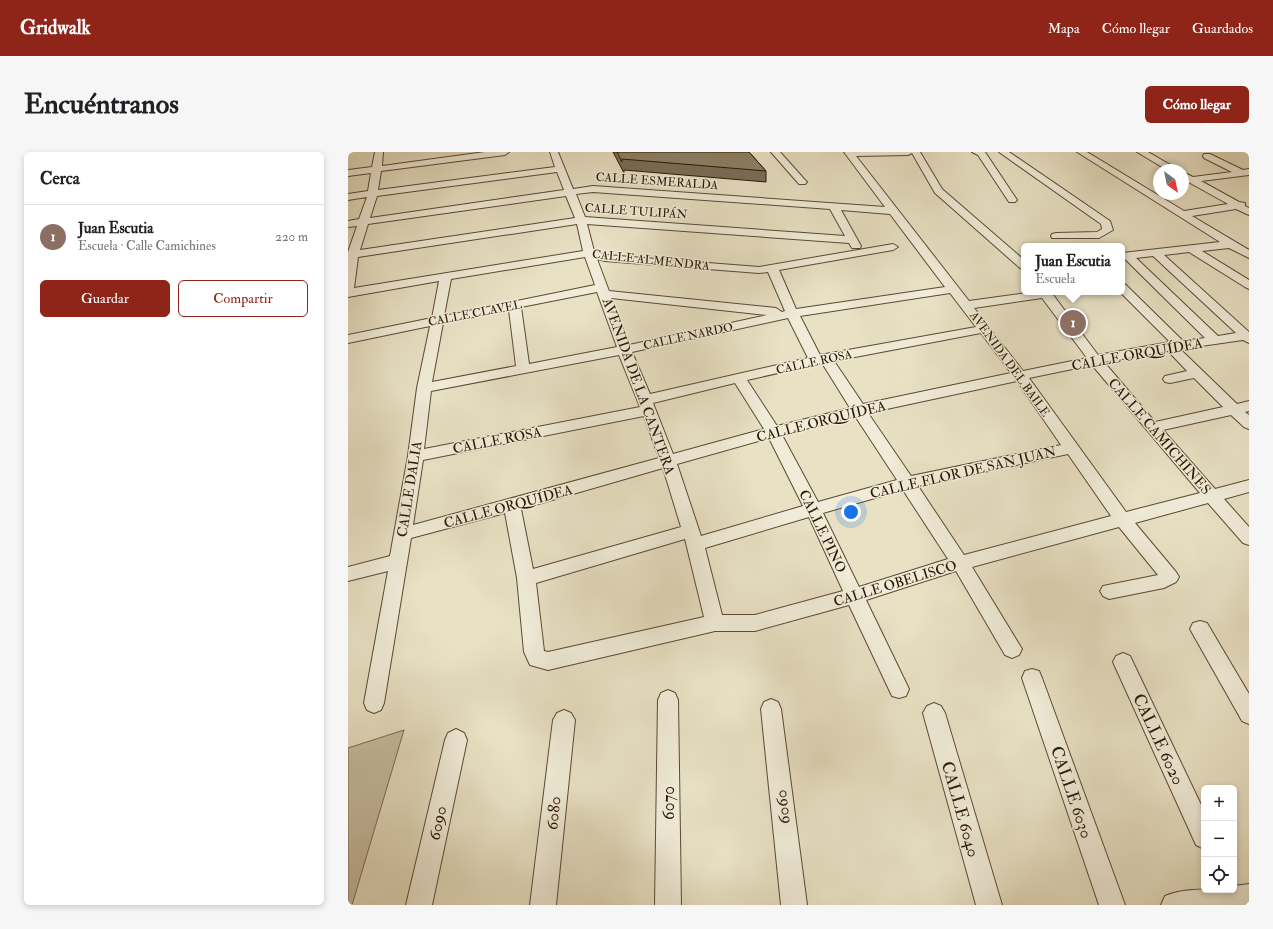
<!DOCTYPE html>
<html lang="es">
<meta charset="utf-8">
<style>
:root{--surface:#fff;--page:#f6f6f6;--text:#202124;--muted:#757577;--line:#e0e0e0;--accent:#8f2418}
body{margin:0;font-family:"IM FELL Double Pica",serif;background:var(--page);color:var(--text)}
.controls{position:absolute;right:12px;bottom:12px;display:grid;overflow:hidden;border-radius:6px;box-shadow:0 2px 6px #0003}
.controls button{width:36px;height:36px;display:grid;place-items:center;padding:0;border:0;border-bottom:1px solid var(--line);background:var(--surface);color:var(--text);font:20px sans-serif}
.compass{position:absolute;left:805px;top:12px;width:36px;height:36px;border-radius:50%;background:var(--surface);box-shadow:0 2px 6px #0003;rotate:147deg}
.you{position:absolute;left:503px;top:360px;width:14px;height:14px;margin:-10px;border:3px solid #fff;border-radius:50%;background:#1a73e8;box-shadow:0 0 0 6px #1a73e833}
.badge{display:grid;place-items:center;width:26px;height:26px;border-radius:50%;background:var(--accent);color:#fff;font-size:13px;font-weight:700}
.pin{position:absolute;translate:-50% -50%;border:2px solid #fff;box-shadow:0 1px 4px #0006}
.popup{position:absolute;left:673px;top:91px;width:104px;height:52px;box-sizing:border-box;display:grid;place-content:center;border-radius:6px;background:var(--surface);filter:drop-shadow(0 1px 3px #0005);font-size:13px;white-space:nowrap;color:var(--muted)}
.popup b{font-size:15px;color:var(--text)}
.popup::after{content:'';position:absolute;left:50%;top:100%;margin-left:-8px;border:8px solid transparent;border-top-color:var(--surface)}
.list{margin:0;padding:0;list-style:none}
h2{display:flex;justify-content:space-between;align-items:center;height:52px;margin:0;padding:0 16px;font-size:17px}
h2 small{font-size:13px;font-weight:400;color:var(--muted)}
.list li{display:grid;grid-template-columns:26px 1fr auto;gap:12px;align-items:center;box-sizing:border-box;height:64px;padding:0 16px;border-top:1px solid var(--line)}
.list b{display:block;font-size:15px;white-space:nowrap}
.list p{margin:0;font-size:13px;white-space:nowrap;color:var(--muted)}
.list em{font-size:13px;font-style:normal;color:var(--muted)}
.actions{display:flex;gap:8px;padding:12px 16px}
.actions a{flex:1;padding:9px 0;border:1px solid var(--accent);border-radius:6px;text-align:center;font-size:14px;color:var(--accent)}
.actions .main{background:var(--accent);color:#fff}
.icon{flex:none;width:22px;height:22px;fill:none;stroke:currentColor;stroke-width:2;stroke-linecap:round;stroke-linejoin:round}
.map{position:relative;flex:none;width:901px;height:753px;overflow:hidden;border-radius:6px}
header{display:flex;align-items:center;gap:24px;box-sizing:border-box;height:56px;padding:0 20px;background:var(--accent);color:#fff}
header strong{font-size:19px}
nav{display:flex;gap:22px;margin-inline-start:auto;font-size:14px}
.intro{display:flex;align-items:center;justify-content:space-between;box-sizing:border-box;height:96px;padding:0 24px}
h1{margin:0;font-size:28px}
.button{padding:10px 18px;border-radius:6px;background:var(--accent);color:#fff;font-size:14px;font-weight:700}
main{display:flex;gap:24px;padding:0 24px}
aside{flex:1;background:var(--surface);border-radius:6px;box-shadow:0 2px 6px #0003}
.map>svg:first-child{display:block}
.green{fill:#c8bfa3;stroke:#7a6b52}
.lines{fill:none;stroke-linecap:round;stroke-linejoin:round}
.minor-casing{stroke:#5a4a31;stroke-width:2}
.minor{fill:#f0ecd9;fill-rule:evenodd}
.wall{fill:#796e58;stroke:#2b1700}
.building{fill:#8d8066;stroke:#2b1700}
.labels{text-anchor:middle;stroke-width:3;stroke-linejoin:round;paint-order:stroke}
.far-street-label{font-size:12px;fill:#2b1700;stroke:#f0ecd9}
.street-label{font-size:14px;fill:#2b1700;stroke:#f0ecd9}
.near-street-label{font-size:17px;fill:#2b1700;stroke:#f0ecd9}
</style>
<header>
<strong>Gridwalk</strong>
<nav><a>Mapa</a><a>Cómo llegar</a><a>Guardados</a></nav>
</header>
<div class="intro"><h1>Encuéntranos</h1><a class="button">Cómo llegar</a></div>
<main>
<aside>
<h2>Cerca<small></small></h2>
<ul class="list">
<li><span class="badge" style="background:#8d6e63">1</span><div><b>Juan Escutia</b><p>Escuela · Calle Camichines</p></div><em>220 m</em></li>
</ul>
<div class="actions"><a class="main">Guardar</a><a>Compartir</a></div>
</aside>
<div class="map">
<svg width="901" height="753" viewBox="0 0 901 753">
<rect width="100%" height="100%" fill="#e8e1c4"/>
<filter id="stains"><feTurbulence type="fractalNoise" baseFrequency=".005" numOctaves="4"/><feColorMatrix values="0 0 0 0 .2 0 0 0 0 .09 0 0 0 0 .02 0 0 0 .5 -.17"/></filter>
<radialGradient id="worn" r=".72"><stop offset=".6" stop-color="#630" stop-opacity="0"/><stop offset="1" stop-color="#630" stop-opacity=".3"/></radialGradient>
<polygon class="green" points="56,578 4,753 0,753 0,596"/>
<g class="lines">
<defs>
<g id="minor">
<path d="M27 0H35L34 14 137 0H161L157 3 33 19 30 38 207 15 202 0H210L225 37 245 34 537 55 496 0H572L594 37 676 108V117L672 116 587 41 564 1 560 3 508 4 621 149 686 140H703L750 203 822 190 772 140H774V131L778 133 835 189 857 186 777 107H774V101L872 90 729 0H739L836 59 880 52 835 27V20L845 25 884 20 856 6 855 4 856 2H862L895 18 901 17V23L853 29 891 50 897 51V54L901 56V63L888 57 844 64 901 98V106L881 96 854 99 901 128V137L897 135 841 100 816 103 901 180V191L895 188 832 197 889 252 901 249V259L897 260 901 263V277L896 275 883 263 815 278 867 337 901 328V340L876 347 901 375V393L895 391 860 351 787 371 828 420 831 425 828 430 816 436 761 447 755 444 752 439 755 434 810 423 771 375 624 415 674 497 671 503 664 506 657 503 608 419 518 448 561 537 558 544 551 546 544 544 501 453 407 479H367L200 518 182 513 176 500 169 426 157 361 63 386 36 551 33 558 26 561 19 558 16 551 40 419 0 429V415L42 404 60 304 69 236 82 174 0 191V183L84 166 91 129 0 145V100L9 74 0 75V69L11 67 19 45 0 48V42L20 39 23 21 0 24V18L24 15ZM209 20 216 38 22 66 29 44ZM245 40 482 57 497 84 237 65 228 42ZM218 44 227 66 12 98 20 72ZM493 58 542 62 597 135 448 157 431 118 545 98 550 95 545 92 411 115 258 103 246 99 239 72 501 91 504 96H512L513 94ZM229 72 235 99 6 136 10 105ZM805 104 888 181 870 184 788 106ZM237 105 247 133 96 164 103 127ZM249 107 257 109 411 121 420 120 437 159 434 160 428 156 261 139ZM249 140 269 195 181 212 173 155ZM602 141 628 175 472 203 452 164ZM263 146 419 163 281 193ZM694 146 739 206 675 219 626 156ZM161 158 168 214 84 230 95 171ZM440 166 460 206 302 242 284 200ZM633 181 663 221 515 252 486 209ZM820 199 839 219 817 224 815 227 817 230 822 231 846 226 875 255 807 270 756 210ZM271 203 292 255 76 297 83 239ZM474 211 502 256 429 274 399 228ZM744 213 852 341 778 360 681 226ZM669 229 713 293 563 324 520 261ZM387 231 416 277 325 302 305 251ZM296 264 311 306 65 373 75 308ZM507 264 549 328 470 350 434 283ZM421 286 455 354 353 384 329 312ZM720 302 763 364 616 403 570 334ZM315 316 333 375 185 417 173 357ZM555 338 600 407 511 435 475 361ZM461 365 495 439 407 463H374L357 396ZM337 387 356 465 200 500 196 499 188 431Z"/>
<polygon points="423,0 432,0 457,28 459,30 457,32 451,32"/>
<polygon points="624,0 637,0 669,48 667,50 661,50 630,3"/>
<polygon points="651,0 661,0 762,69 765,78 751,86 704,86 703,84 704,82 708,81 749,80 754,77 753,72"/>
<polygon points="789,0 800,0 831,18 819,18"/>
<polygon points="852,469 859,471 901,542 901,572 894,569 842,477 845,471"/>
<polygon points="775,501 782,504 856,659 856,697 848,693 765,510 768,504"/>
<polygon points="684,517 691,519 694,526 777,753 751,753 674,526 677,519"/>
<polygon points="320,538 327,541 330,548 333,753 307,753 310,548 313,541"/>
<polygon points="423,547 430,550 433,557 459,753 433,753 413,557 416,550"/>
<polygon points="586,551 593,554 597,561 654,753 628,753 575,561 579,554"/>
<polygon points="216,558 223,561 227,568 208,753 182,753 205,568 209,561"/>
<polygon points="108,577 116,581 119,588 84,753 58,753 97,588 100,581"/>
<path d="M901 732V753H813L817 744C839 735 863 738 886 738V734Z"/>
</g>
</defs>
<use href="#minor" class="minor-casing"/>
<use href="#minor" class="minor"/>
</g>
<polygon class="wall" points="265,0 401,0 418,19 418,30 276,18 276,21"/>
<polygon class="building" points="269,0 401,0 418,19 274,7 274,10"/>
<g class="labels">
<g class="far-street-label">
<text transform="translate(309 29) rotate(4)" y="4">CALLE ESMERALDA</text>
<text transform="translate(288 59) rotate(4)" y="4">CALLE TULIPÁN</text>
<text transform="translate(303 108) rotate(6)" y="4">CALLE ALMENDRA</text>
<text transform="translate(127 161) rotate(-11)" y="4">CALLE CLAVEL</text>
<text transform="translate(340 184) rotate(-12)" y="4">CALLE NARDO</text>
<text transform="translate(466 210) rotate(-12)" y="4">CALLE ROSA</text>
<text transform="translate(662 212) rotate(54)" y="4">AVENIDA DEL BAILE</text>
</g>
<g class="street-label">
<text transform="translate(789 202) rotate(-10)" y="5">CALLE ORQUÍDEA</text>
<text transform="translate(291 234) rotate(70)" y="5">AVENIDA DE LA CANTERA</text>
<text transform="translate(473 269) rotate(-14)" y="5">CALLE ORQUÍDEA</text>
<text transform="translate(812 284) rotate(49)" y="5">CALLE CAMICHINES</text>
<text transform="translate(149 288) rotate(-11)" y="5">CALLE ROSA</text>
<text transform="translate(615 320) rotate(-13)" y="5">CALLE FLOR DE SAN JUAN</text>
<text transform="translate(61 337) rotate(-81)" y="5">CALLE DALIA</text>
<text transform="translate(160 354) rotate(-15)" y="5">CALLE ORQUÍDEA</text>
<text transform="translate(475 379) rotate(64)" y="5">CALLE PINO</text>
<text transform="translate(547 431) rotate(-17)" y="5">CALLE OBELISCO</text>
</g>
<g class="near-street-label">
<text transform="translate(811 587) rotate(65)" y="6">CALLE 6020</text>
<text transform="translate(724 640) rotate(71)" y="6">CALLE 6030</text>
<text transform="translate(320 651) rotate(-90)" y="6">6070</text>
<text transform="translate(434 655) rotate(-97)" y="6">6060</text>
<text transform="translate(613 657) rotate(74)" y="6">CALLE 6040</text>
<text transform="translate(205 661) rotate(-84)" y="6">6080</text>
<text transform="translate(89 671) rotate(-78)" y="6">6090</text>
</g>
</g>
<rect width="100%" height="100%" filter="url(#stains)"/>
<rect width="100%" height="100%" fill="url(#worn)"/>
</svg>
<div class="controls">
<button>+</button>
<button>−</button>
<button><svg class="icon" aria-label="locate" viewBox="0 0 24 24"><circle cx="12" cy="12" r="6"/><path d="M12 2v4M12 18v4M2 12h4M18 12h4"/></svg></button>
</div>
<svg class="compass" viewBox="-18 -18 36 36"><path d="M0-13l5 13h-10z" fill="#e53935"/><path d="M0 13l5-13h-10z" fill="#757577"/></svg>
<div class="you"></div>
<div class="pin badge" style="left:725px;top:171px;background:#8d6e63">1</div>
<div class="popup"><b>Juan Escutia</b>Escuela</div>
</div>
</main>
